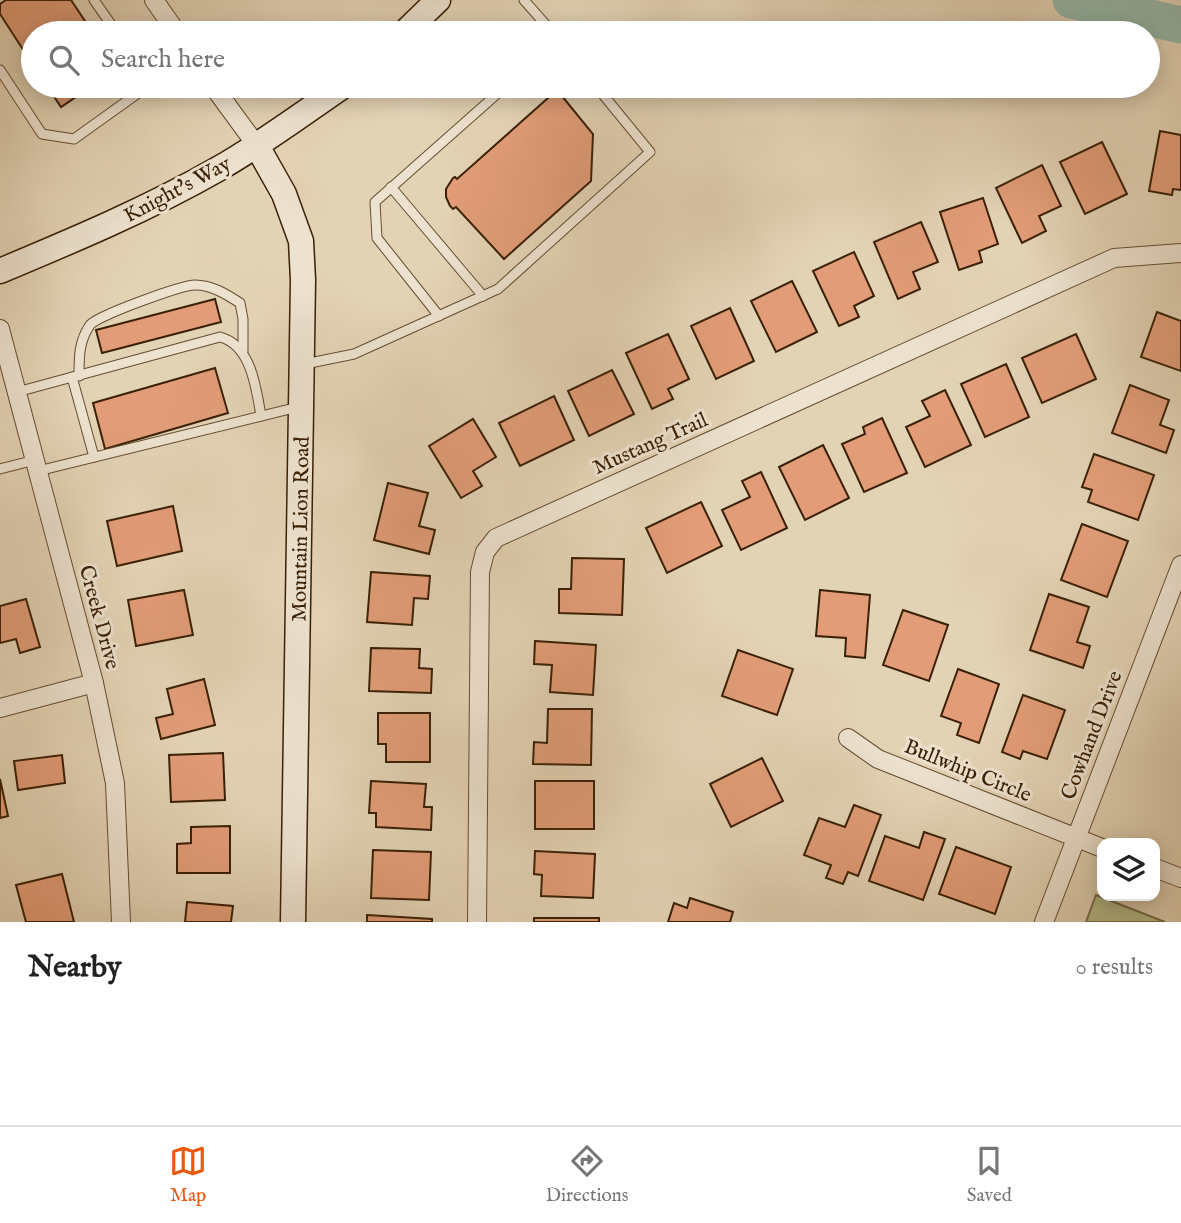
<!DOCTYPE html>
<style>
:root{--surface:#fff;--page:#f2f2f2;--text:#222;--muted:#767676;--line:#e0e0e0;--accent:#ea580c}
body{margin:0;font-family:"IM FELL English",serif;background:var(--page);color:var(--text)}
.controls{position:absolute;right:21px;bottom:21px;display:grid;overflow:hidden;border-radius:14px;box-shadow:0 4px 18px #0003}
.controls button{width:63px;height:63px;display:grid;place-items:center;padding:0;border:0;border-bottom:2px solid var(--line);background:var(--surface);color:var(--text);font:35px sans-serif}
.list{margin:0;padding:0;list-style:none}
h2{display:flex;justify-content:space-between;align-items:center;height:91px;margin:0;padding:0 28px;font-size:30px}
h2 small{font-size:23px;font-weight:400;color:var(--muted)}
.icon{flex:none;width:38px;height:38px;fill:none;stroke:currentColor;stroke-width:2;stroke-linecap:round;stroke-linejoin:round}
.map{position:relative;flex:none;width:1181px;height:922px;overflow:hidden}
.search{position:absolute;background:var(--surface);box-shadow:0 4px 18px #0003;left:21px;right:21px;top:21px;height:77px;display:flex;align-items:center;gap:18px;box-sizing:border-box;padding:0 24px;border-radius:38px;color:var(--muted);font-size:26px}
.sheet{height:203px;background:var(--surface)}
nav{display:flex;justify-content:space-around;align-items:center;box-sizing:border-box;height:98px;border-top:2px solid var(--line);background:var(--surface);font-size:19px;color:var(--muted)}
nav a{display:grid;justify-items:center;gap:4px}
nav .on{color:var(--accent)}
.map>svg:first-child{display:block}
.green{fill:#b7bb8b;stroke:#786e48;stroke-width:2}
.lines{fill:none;stroke-linecap:round;stroke-linejoin:round}
.river{stroke:#96b8aa;stroke-width:37}
.building{fill:#e29d78;stroke:#3a2005;stroke-width:2}
.lane-casing{stroke:#644d31;stroke-width:11}
.street-casing{stroke:#644d31;stroke-width:20}
.secondary-casing{stroke:#3a2005;stroke-width:27}
.lane{stroke:#ede2cf;stroke-width:9}
.street{stroke:#ede2cf;stroke-width:18}
.secondary{stroke:#ede2cf;stroke-width:24}
.labels{text-anchor:middle;stroke-width:6;stroke-linejoin:round;paint-order:stroke}
.street-label{font-size:21px;fill:#3a2005;stroke:#ede2cf}
</style>
<div class="map">
<svg width="1181" height="922" viewBox="0 0 1181 922">
<rect width="100%" height="100%" fill="#e3d3b5"/>
<filter id="stains"><feTurbulence type="fractalNoise" baseFrequency=".00286" numOctaves="4"/><feColorMatrix values="0 0 0 0 .2 0 0 0 0 .09 0 0 0 0 .02 0 0 0 .5 -.17"/></filter>
<radialGradient id="worn" r=".72"><stop offset=".6" stop-color="#630" stop-opacity="0"/><stop offset="1" stop-color="#630" stop-opacity=".3"/></radialGradient>
<polygon class="green" points="1096,895 1165,922 1086,922"/>
<g class="lines">
<polyline class="river" points="1071,0 1181,25"/>
</g>
<g class="building">
<polygon points="6,0 71,0 93,33 33,33 33,65 0,14 0,4"/>
<polygon points="47,86 92,86 61,107"/>
<polygon points="557,90 593,134 591,181 504,259 456,207 453,209 450,206 446,197 446,189 453,178 455,177 457,179"/>
<polygon points="1160,131 1181,135 1181,190 1173,189 1172,195 1149,191"/>
<polygon points="1102,142 1127,194 1085,214 1060,162"/>
<polygon points="1042,165 1061,206 1039,216 1046,231 1022,243 996,188"/>
<polygon points="983,198 998,244 979,251 982,262 959,270 940,212"/>
<polygon points="921,222 938,262 913,272 920,289 898,299 874,242"/>
<polygon points="854,252 874,296 854,306 859,317 839,326 813,271"/>
<polygon points="792,281 817,332 776,352 751,301"/>
<polygon points="215,299 221,322 102,353 96,330"/>
<polygon points="730,308 754,361 716,379 691,326"/>
<polygon points="1157,312 1181,321 1181,371 1141,357"/>
<polygon points="668,334 689,379 668,389 673,399 652,409 626,353"/>
<polygon points="1076,334 1096,379 1042,403 1022,358"/>
<polygon points="1006,364 1029,417 985,437 961,384"/>
<polygon points="215,368 228,413 105,449 93,403"/>
<polygon points="612,370 634,414 589,436 568,391"/>
<polygon points="1130,385 1169,400 1160,425 1174,430 1166,453 1112,433"/>
<polygon points="945,390 971,445 925,467 906,427 930,416 922,401"/>
<polygon points="554,396 574,440 520,466 499,423"/>
<polygon points="882,418 907,473 864,492 842,444 865,434 863,427"/>
<polygon points="473,419 496,457 473,471 482,486 461,498 429,446"/>
<polygon points="823,445 849,498 805,520 779,467"/>
<polygon points="1094,454 1154,475 1138,520 1088,502 1092,490 1082,487"/>
<polygon points="761,472 787,528 741,550 722,510 750,497 742,481"/>
<polygon points="388,483 428,493 419,526 435,530 429,554 374,540"/>
<polygon points="701,502 722,546 667,573 646,528"/>
<polygon points="173,506 182,551 117,566 107,521"/>
<polygon points="1082,524 1128,541 1107,597 1061,580"/>
<polygon points="572,558 624,559 622,615 559,613 559,589 571,589"/>
<polygon points="371,572 430,576 428,599 414,598 412,625 367,622"/>
<polygon points="184,590 193,635 136,646 128,600"/>
<polygon points="820,590 870,595 865,658 845,656 846,638 816,636"/>
<polygon points="1049,594 1089,607 1077,642 1090,646 1083,668 1030,650"/>
<polygon points="26,599 40,647 20,653 16,639 0,643 0,606"/>
<polygon points="903,610 948,625 929,681 883,665"/>
<polygon points="535,641 596,645 593,695 550,692 552,665 534,664"/>
<polygon points="371,648 420,649 419,668 432,669 431,693 369,691"/>
<polygon points="738,650 793,669 777,715 722,696"/>
<polygon points="958,669 999,684 979,743 957,735 961,723 941,716"/>
<polygon points="204,679 215,725 161,739 156,718 173,714 167,689"/>
<polygon points="1023,695 1065,710 1047,759 1023,751 1020,759 1002,752"/>
<polygon points="548,709 592,709 591,765 533,764 534,742 547,743"/>
<polygon points="378,713 430,713 430,762 386,762 386,744 378,744"/>
<polygon points="223,753 225,800 171,802 169,755"/>
<polygon points="62,755 65,783 18,790 14,761"/>
<polygon points="762,758 783,801 731,827 710,784"/>
<polygon points="0,779 8,816 0,818"/>
<polygon points="371,781 426,784 424,807 432,807 431,830 376,827 376,813 369,813"/>
<rect x="535" y="781" width="59" height="48"/>
<polygon points="854,805 881,815 858,876 848,872 843,884 826,878 831,865 804,855 819,818 845,827"/>
<polygon points="230,826 230,873 177,873 177,844 191,843 191,827"/>
<polygon points="924,832 945,839 923,900 869,881 885,836 919,848"/>
<polygon points="956,847 1011,867 995,914 939,894"/>
<polygon points="373,850 431,852 429,900 371,898"/>
<polygon points="535,851 595,854 593,898 541,896 542,875 534,874"/>
<polygon points="62,874 74,922 26,922 16,885"/>
<polygon points="690,898 733,912 730,922 668,922 674,903 687,908"/>
<polygon points="187,902 233,906 231,922 185,922"/>
<polygon points="367,915 432,919 432,922 367,922"/>
<rect x="534" y="918" width="65" height="4"/>
</g>
<g class="lines">
<defs>
<g id="lane">
<polyline points="94,0 117,33"/>
<polyline points="524,0 553,33"/>
<polyline points="0,70 42,134 74,139 141,91 142,86"/>
<polyline points="391,187 483,296"/>
<polyline points="439,316 377,238 375,202 506,86"/>
<polyline points="305,364 354,354 498,289 650,152 596,86"/>
<path d="M79 376C79 356 79 341 90 325 96 316 182 285 195 285 212 285 226 294 240 303L243 319V351"/>
<polyline points="72,377 94,457"/>
<path d="M17 392 220 337C251 345 256 387 261 416"/>
<polyline points="0,469 35,460"/>
<polyline points="38,471 298,407"/>
</g>
<g id="street">
<polyline points="154,0 177,33"/>
<polyline points="213,86 257,146"/>
<polyline points="0,329 94,683 115,783 121,922"/>
<polyline points="0,708 94,683"/>
<polyline points="848,738 878,759 1102,848"/>
<polyline points="1155,868 1181,878"/>
<polyline points="477,922 480,572 485,552 496,538 1114,258 1181,253"/>
<polyline points="1044,922 1181,565"/>
</g>
<g id="secondary">
<polyline points="404,33 438,0"/>
<polyline points="257,146 284,194 301,241 303,280 293,922"/>
<path d="M0 271C74 240 148 209 218 169 262 144 302 114 343 86"/>
</g>
</defs>
<use href="#lane" class="lane-casing"/>
<use href="#street" class="street-casing"/>
<use href="#secondary" class="secondary-casing"/>
<use href="#lane" class="lane"/>
<use href="#street" class="street"/>
<use href="#secondary" class="secondary"/>
</g>
<g class="labels">
<g class="street-label">
<text transform="translate(177 189) rotate(-28)" y="7">Knight's Way</text>
<text transform="translate(650 443) rotate(-24)" y="7">Mustang Trail</text>
<text transform="translate(300 529) rotate(-89)" y="7">Mountain Lion Road</text>
<text transform="translate(100 617) rotate(75)" y="7">Creek Drive</text>
<text transform="translate(1091 735) rotate(-69)" y="7">Cowhand Drive</text>
<text transform="translate(968 770) rotate(22)" y="7">Bullwhip Circle</text>
</g>
</g>
<rect width="100%" height="100%" filter="url(#stains)"/>
<rect width="100%" height="100%" fill="url(#worn)"/>
</svg>
<div class="controls">
<button><svg class="icon" aria-label="layers" viewBox="0 0 24 24"><path d="M12 4l9 5-9 5-9-5zM3 14l9 5 9-5"/></svg></button>
</div>
<div class="search"><svg class="icon" aria-label="search" viewBox="0 0 24 24"><circle cx="10" cy="10" r="6"/><path d="M15 15l6 6"/></svg>Search here</div>
</div>
<section class="sheet">
<h2>Nearby<small>0 results</small></h2>
<ul class="list">
</ul>
</section>
<nav>
<a class="on"><svg class="icon" aria-label="map" viewBox="0 0 24 24"><path d="M3 6l6-2 6 2 6-2v14l-6 2-6-2-6 2zM9 4v14M15 6v14"/></svg>Map</a>
<a><svg class="icon" aria-label="directions" viewBox="0 0 24 24"><path d="M12 3l9 9-9 9-9-9zM9 14v-3h6M13 9l2 2-2 2"/></svg>Directions</a>
<a><svg class="icon" aria-label="saved" viewBox="0 0 24 24"><path d="M7 4h10v16l-5-4-5 4z"/></svg>Saved</a>
</nav>
